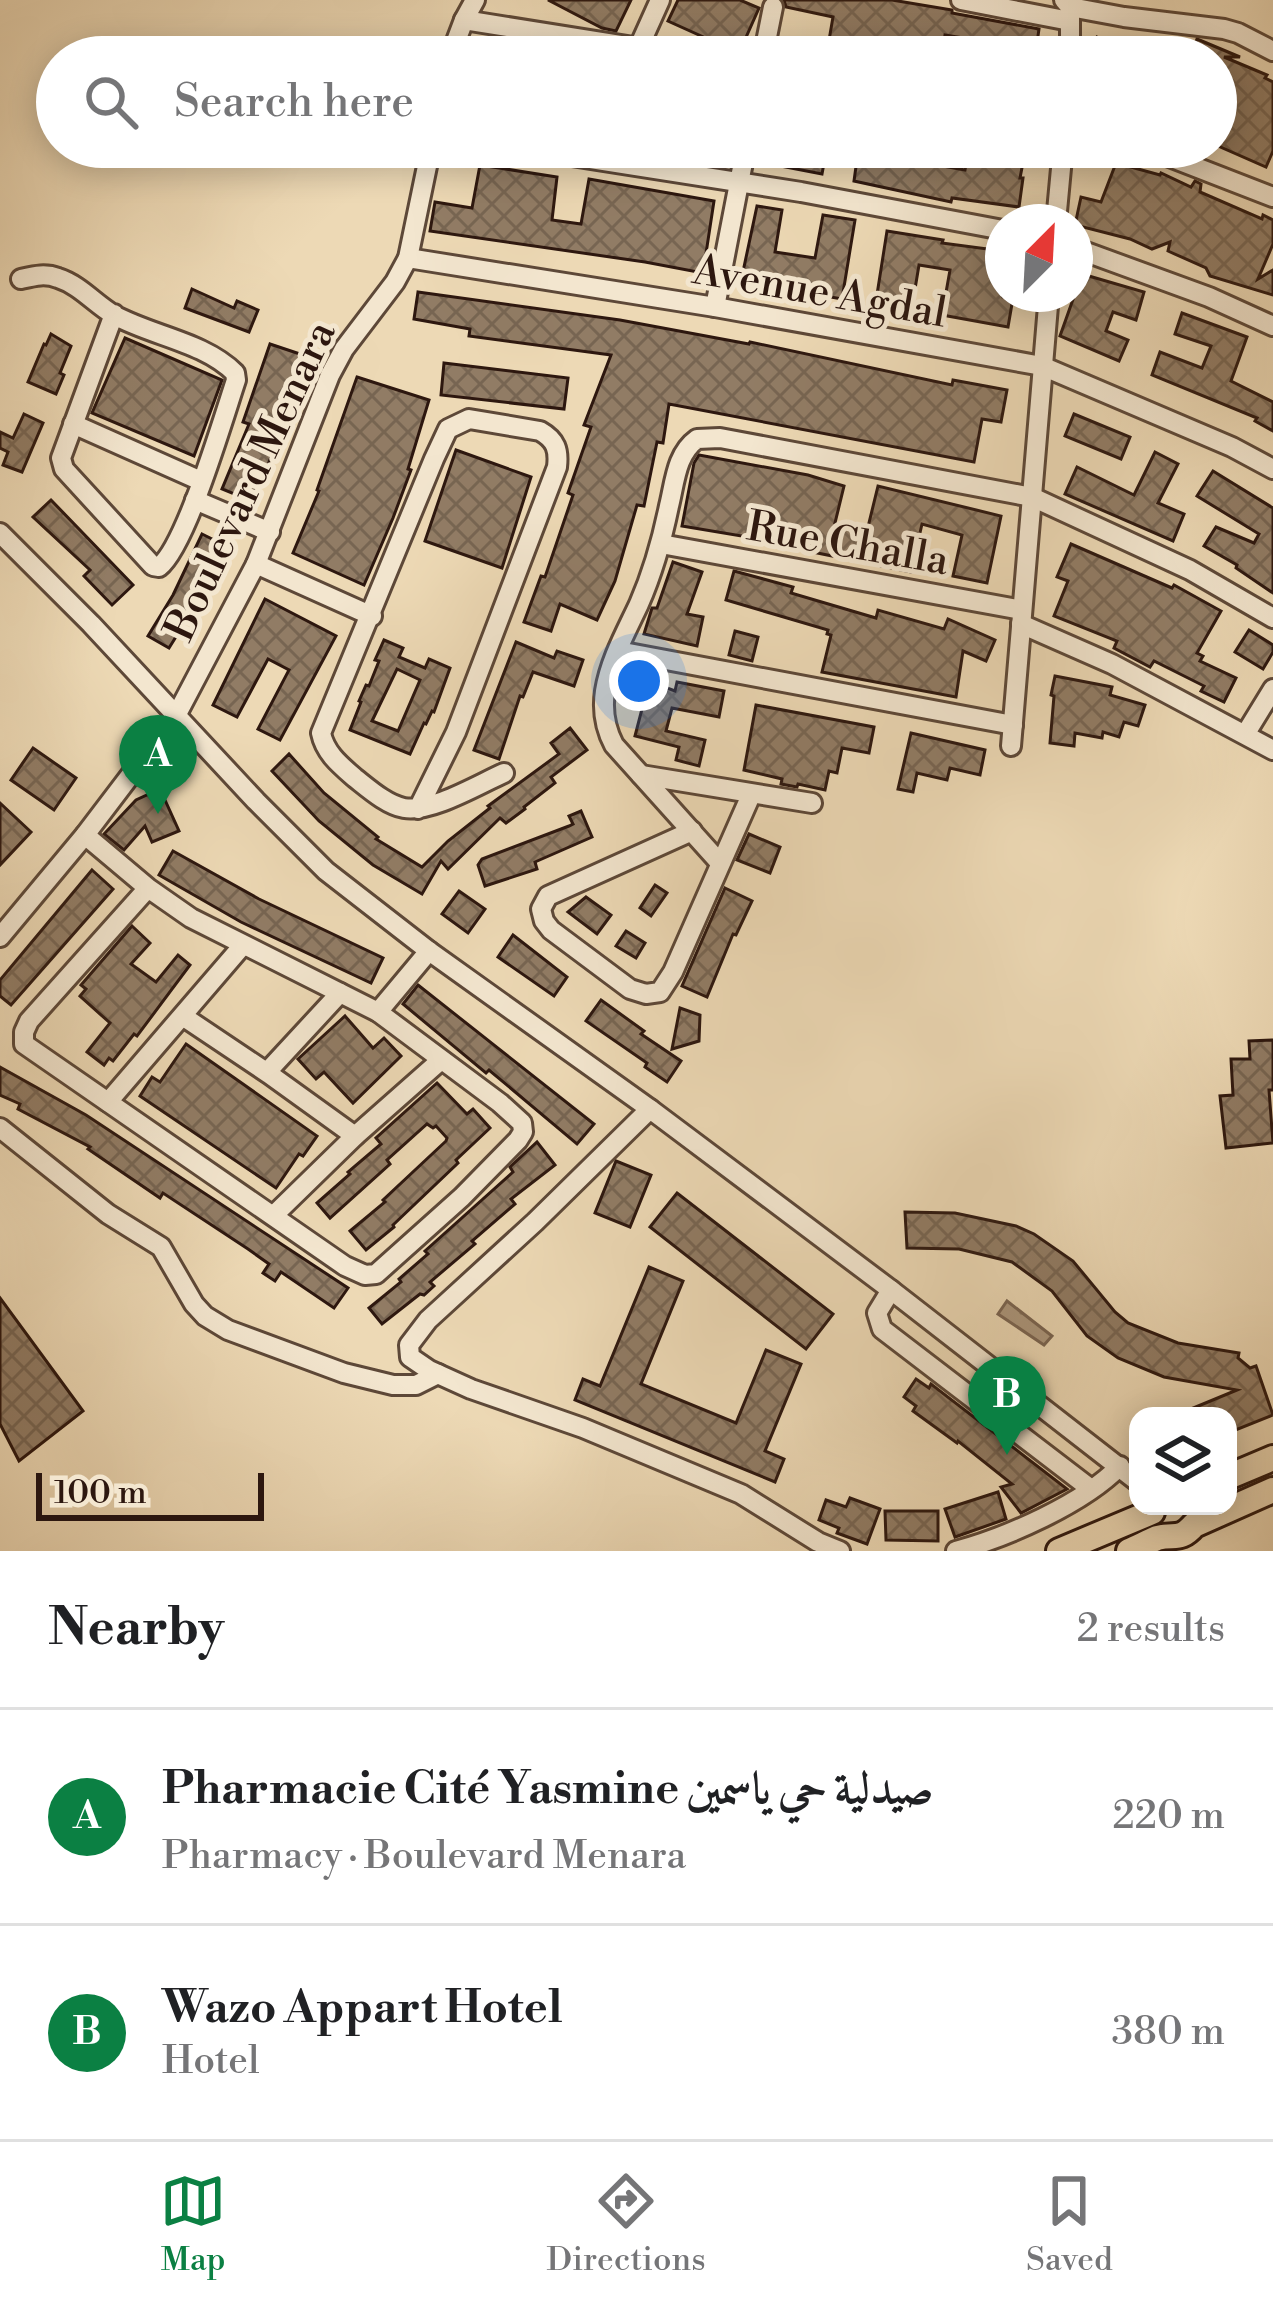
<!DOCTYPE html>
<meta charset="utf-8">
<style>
:root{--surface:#fff;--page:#f2f2f2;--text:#202124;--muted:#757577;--line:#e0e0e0;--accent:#0b8043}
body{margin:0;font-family:"Libre Bodoni",Amiri,serif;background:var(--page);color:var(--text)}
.controls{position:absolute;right:36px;bottom:36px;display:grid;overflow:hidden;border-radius:24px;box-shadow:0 6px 30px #0003}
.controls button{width:108px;height:108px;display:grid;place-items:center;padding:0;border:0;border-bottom:3px solid var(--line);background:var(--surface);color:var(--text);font:60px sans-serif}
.compass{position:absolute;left:985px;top:204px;width:108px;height:108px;border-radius:50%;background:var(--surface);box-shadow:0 6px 30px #0003;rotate:24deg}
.scale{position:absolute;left:36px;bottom:30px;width:228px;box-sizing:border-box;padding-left:12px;border:6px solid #2d170f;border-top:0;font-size:33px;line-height:42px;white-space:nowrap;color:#2d170f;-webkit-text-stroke:9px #f3e6cf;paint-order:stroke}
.you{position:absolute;left:639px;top:681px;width:42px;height:42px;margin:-30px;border:9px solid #fff;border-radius:50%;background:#1a73e8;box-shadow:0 0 0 18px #1a73e833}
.badge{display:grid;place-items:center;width:78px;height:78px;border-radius:50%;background:var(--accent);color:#fff;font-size:39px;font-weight:700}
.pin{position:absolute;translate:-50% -99px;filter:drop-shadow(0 3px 6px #0008)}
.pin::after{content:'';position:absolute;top:63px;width:42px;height:36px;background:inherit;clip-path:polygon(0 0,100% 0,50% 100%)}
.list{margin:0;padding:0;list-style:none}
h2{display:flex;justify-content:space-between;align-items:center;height:156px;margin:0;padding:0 48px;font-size:51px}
h2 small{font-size:39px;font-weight:400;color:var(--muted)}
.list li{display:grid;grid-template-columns:78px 1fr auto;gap:36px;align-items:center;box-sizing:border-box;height:216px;padding:0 48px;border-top:3px solid var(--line)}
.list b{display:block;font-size:45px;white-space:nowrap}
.list p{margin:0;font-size:39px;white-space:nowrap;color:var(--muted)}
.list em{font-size:39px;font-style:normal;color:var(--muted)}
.icon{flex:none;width:66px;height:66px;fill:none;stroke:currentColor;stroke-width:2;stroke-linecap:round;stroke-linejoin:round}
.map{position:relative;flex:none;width:1273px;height:1551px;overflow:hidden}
.search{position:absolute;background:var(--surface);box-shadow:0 6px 30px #0003;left:36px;right:36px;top:36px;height:132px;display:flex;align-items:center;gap:30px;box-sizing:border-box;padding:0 42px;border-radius:66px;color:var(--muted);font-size:45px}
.sheet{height:588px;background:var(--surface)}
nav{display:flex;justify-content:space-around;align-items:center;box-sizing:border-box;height:168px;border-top:3px solid var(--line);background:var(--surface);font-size:33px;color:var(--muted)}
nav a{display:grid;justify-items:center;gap:6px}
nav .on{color:var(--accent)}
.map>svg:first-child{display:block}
.water{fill:url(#water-ripples);stroke:#796451;stroke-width:3}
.building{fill:url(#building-cross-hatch);stroke:#2d170f;stroke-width:3;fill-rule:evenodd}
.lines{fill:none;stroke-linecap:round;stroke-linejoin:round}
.minor-casing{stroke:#5d4838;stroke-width:24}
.major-casing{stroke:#2d170f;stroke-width:30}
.minor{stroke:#f3e6cf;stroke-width:18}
.major{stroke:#edd9b5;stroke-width:24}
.labels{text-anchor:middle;stroke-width:10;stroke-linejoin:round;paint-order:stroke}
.street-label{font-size:42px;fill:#2d170f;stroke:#f3e6cf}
</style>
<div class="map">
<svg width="1273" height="1551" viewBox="0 0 1273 1551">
<defs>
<pattern id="water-ripples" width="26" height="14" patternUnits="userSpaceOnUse" patternTransform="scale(3)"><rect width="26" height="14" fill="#ac977d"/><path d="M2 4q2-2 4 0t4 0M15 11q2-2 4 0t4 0" fill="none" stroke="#8c7a65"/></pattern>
<pattern id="building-cross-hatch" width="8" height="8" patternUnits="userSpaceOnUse" patternTransform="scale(3)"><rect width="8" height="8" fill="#917c65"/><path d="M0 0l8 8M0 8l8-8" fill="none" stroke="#776552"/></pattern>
</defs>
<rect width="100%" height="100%" fill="#edd9b5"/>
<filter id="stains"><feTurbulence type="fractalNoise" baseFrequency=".00167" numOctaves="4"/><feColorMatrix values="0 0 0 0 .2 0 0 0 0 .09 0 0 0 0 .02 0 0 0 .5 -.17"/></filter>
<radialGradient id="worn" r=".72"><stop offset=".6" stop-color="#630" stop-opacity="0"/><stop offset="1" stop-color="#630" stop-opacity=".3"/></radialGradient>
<polygon class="water" points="1007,1301 1052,1336 1044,1345 998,1314"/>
<g class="building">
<polygon points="548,0 631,0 616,31 602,28"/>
<polygon points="678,0 740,0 759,8 739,53 668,21"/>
<polygon points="784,0 892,0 952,10 952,13 1039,29 1036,50 945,35 942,57 856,57 827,52 833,17 786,7"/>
<polygon points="1097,37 1139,57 1088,57"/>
<polygon points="1197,39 1240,57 1224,57 1267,75 1265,78 1273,82 1273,151 1266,167 1216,145 1216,57 1190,57"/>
<polygon points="768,147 827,147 822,174 765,163"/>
<polygon points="875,147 940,147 937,165 965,170 969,147 1026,147 1020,178 1023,178 1019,207 952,198 951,202 854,181 858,152 875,154"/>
<polygon points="1116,163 1160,175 1161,173 1191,187 1195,181 1201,184 1200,192 1262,219 1263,215 1273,220 1273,244 1258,279 1273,270 1273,295 1210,276 1206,268 1168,251 1170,242 1152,249 1130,239 1075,225 1081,197 1101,202"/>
<polygon points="480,165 557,177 552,220 581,224 589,179 714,201 703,273 645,262 430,231 435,202 472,208"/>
<polygon points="757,206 782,210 775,252 815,258 823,215 855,220 842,299 741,281"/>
<polygon points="887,231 943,240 942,243 1003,251 1003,297 1013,298 1008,327 942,315 950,270 919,265 912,307 876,301"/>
<polygon points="1082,274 1144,292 1136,320 1113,312 1106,331 1128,340 1119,361 1060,336"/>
<polygon points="192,289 234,308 237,301 258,310 249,332 185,308"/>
<polygon points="418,292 620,320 749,344 750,342 952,385 953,380 1007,390 1001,422 982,419 974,462 669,404 663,443 657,442 644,506 637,505 615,581 597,620 560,604 551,631 524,622 541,576 545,577 573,495 568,493 591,427 584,425 611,355 469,336 470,329 414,319"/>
<polygon points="1182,313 1247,337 1231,381 1273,402 1273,431 1255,421 1257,418 1152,375 1160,352 1202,368 1211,346 1175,334"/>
<polygon points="51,334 71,346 60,373 64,375 56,394 28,382 44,344 46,345"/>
<polygon points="125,338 222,380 194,456 92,413"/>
<polygon points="270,344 303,355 293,386 297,388 254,502 222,489 249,424 243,422"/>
<polygon points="444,363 568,378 564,409 441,395"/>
<polygon points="357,377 429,400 408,469 411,470 393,518 364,585 293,553 319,491 317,490"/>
<polygon points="24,414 43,423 22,472 3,465 8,452 0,448 0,432 13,438"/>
<polygon points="1074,414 1130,437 1121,459 1065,436"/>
<polygon points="456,450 531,477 502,568 425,541"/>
<polygon points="1155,452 1178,464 1158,503 1184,514 1173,541 1065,494 1077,467 1134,495"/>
<polygon points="699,455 808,475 844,486 835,523 867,531 878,486 1001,516 987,583 953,576 962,535 922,524 911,572 788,547 789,544 682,526 694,463"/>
<polygon points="1213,471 1273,508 1273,593 1236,568 1237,565 1204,546 1216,527 1254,543 1259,534 1197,496"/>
<polygon points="51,500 133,585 112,605 84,576 90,570 33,517"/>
<polygon points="202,534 226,546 205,590 169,648 148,636 173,595"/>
<polygon points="1071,544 1172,588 1174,585 1221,611 1197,653 1203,656 1200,661 1236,678 1224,702 1201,691 1204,686 1154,661 1150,667 1114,648 1117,641 1054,616 1068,581 1057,577"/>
<polygon points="673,562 702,572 687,614 703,617 697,646 644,634 652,608 657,608"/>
<polygon points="734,571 793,587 791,593 876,618 878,610 944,629 948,619 995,640 986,661 963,651 956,697 822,672 831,635 827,634 828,630 726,600"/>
<polygon points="265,599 336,636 280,740 258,729 289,670 268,659 237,717 213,705"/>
<polygon points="1249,630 1273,645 1273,652 1263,669 1235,652"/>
<polygon points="735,631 758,637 752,661 729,655"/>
<path d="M384 640 403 648 399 657 425 668 429 659 450 668 434 712 432 711 426 724 424 723 410 754 350 730 361 702 359 701 366 685 369 686 379 661 375 660ZM397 669 420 680 398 731 372 721Z"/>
<polygon points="516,642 554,658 557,651 583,660 574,686 533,672 523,697 520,696 499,759 474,750"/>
<polygon points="1055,676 1112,687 1110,695 1145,705 1138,726 1124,722 1119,737 1103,732 1102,738 1075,733 1074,746 1050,743 1054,696 1051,695"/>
<polygon points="677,682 724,691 719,717 672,708 666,731 705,740 699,766 676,760 679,747 635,736 642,709 633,706 640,688 651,692 654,683 675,691"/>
<polygon points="756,705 874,727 869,753 842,748 837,773 829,771 825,790 798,784 797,787 781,784 782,779 744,770"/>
<polygon points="570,728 587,750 551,777 555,783 524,807 525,809 506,823 500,818 448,869 441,861 422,894 373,865 319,821 272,771 289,754 324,793 378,837 376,839 422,867 448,841 490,808 488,806 559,754 551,743"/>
<polygon points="911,733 985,750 980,775 950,768 947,780 917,773 913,792 898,789"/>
<polygon points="33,748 76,778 54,810 11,780"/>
<polygon points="160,789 179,831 152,842 145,826 124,850 104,834 136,800"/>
<polygon points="0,803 31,832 0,865"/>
<polygon points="581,811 592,837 535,862 537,869 485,886 478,865 482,859 569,826 573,824 569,816"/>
<polygon points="749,834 780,847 770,873 737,860"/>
<polygon points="173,851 259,899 383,958 371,983 241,922 159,875"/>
<polygon points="92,870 113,889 11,1005 0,996 0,980"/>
<polygon points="655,885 667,893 651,916 640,908"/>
<polygon points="725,888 752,901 736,935 733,934 707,997 682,986"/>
<polygon points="459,891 485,909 468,933 442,914"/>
<polygon points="586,897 611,915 597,934 568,912"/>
<polygon points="132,926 150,943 131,964 156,982 178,955 190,965 137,1036 134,1034 113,1061 109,1058 104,1065 87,1052 110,1023 80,996 86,989 81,985"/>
<polygon points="626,931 645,943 636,958 616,946"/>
<polygon points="513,935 567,977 554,996 498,957"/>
<polygon points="418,985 594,1124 577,1144 489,1070 486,1073 403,1004"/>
<polygon points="601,1000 644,1031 641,1034 681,1061 667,1082 645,1067 647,1063 586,1021"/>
<polygon points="680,1008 700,1015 699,1041 672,1049"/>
<polygon points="345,1016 373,1048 384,1038 401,1056 353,1103 324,1072 316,1079 298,1059"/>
<polygon points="1273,1040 1273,1090 1269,1090 1273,1143 1226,1148 1220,1096 1233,1095 1231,1059 1250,1059 1249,1041"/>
<polygon points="186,1044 317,1136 303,1156 299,1154 276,1188 140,1096 152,1077 160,1082"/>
<polygon points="0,1067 86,1115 348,1288 334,1308 281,1272 275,1281 263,1273 269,1264 248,1249 163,1193 160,1198 88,1149 90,1147 18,1109 20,1104 0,1095"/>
<polygon points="437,1083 467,1114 473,1109 490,1128 456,1160 458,1163 393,1225 394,1227 366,1250 350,1231 385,1202 383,1200 446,1141 447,1138 436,1126 433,1128 427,1124 387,1160 390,1164 330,1218 317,1203 350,1174 348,1172 381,1144 376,1138"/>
<polygon points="537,1142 555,1165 511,1199 515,1204 472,1241 475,1244 430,1282 434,1286 424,1295 420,1294 382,1324 369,1308 401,1282 399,1279 428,1254 425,1251 513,1172 510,1167"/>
<polygon points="616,1161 651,1175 630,1227 595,1213"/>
<polygon points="677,1193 833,1314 806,1349 650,1227"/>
<polygon points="905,1212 955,1213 1016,1226 1034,1234 1073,1261 1115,1312 1128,1323 1178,1343 1239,1353 1238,1358 1250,1368 1256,1366 1273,1415 1228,1433 1228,1416 1174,1416 1237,1390 1164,1377 1118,1358 1087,1336 1052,1291 1012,1262 959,1249 907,1248"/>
<polygon points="649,1267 683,1281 641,1384 736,1423 766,1350 801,1364 765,1451 784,1459 775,1482 575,1400 583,1379 600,1386"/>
<polygon points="0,1298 83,1411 19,1461 0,1424"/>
<polygon points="916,1379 929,1388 931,1384 1067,1489 1021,1513 1001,1487 1012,1484 958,1441 957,1443 913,1411 916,1406 904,1397"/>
<polygon points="998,1492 1006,1519 955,1537 945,1509"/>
<polygon points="850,1498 880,1509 867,1544 837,1533 839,1528 819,1520 826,1500 846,1507"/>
<polygon points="885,1511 938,1511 938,1541 886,1540"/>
</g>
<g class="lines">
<defs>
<g id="minor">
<polyline points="961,0 1070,21"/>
<polyline points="1064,0 1070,7 1124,17 1224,29 1238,33 1273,51"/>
<polyline points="464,20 696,57"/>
<polyline points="638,49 660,0"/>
<polyline points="450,57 464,20 475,0"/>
<polyline points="763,57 773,7"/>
<polyline points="1070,57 1070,11"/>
<polyline points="514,147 801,192 1003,230"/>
<polyline points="1144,147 1273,197"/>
<polyline points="1056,222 1063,147"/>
<polyline points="1075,248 1209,297 1273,326"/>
<polyline points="408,258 715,307 1042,366 1232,447 1273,469"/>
<path d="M21 279C34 276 45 273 58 278 80 285 95 304 114 315 152 336 204 342 235 373L236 380C223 419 186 546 159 567L153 566 64 469 61 458 114 314"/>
<polyline points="715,307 746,147"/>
<polyline points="73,424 201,481"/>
<polyline points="195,500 270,532"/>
<polyline points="0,533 91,624 256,801 326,871 429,951 650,1109 891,1290 1138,1482"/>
<polyline points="661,544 1022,610"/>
<polyline points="256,564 372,616"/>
<polyline points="1021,624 1112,664 1273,750"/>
<polyline points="618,651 1013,725"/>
<polyline points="1246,733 1273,689"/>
<polyline points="1011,746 1049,294"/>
<polyline points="641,775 812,803"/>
<path d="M418 809 456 732 557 467C559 450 556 440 540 431L469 419 448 429 434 459 321 733C325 753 340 765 355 778 369 789 387 805 404 808 431 813 479 784 504 773"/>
<polyline points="692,831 548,896 541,909 544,921 551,930 630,989 646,994 660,992 673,972 751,795"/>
<polyline points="85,835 148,888 191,918 378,1012 500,1103 522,1123 523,1132 518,1140 462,1197 376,1274 365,1275 345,1266 24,1044 24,1032 29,1021 148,888"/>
<path d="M720 863 614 745C605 728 602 711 605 691 610 660 626 632 639 604 653 572 662 540 669 506 675 482 676 454 697 439L720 438 1032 497 1190 570 1273 618"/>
<polyline points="0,937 85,835 177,714 256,564 330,375 344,349 395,282 408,258 431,147"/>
<polyline points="378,1012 429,951"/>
<polyline points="184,1017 269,1074 355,1136"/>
<polyline points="267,1072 340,993"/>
<polyline points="108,1102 243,945"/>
<polyline points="650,1109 535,1222 428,1320 409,1345 410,1357 429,1370 471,1389 583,1428 741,1494 818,1542 840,1551"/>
<polyline points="0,1128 108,1214 161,1247 194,1304 205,1316 228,1330 344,1373 393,1385 416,1385 438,1374"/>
<polyline points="274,1215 355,1136 441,1060"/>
<polyline points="891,1290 877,1313 882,1329 1091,1489"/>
<path d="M956 1551C1007 1537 1083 1504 1120 1466"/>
</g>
<g id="major">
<polyline points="1228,1477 1273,1458"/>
<polyline points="1059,1551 1152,1512"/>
<path d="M1129 1551C1138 1547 1148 1542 1157 1538 1175 1533 1179 1542 1194 1525L1273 1490"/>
</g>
</defs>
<use href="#minor" class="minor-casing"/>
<use href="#major" class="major-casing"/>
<use href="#minor" class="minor"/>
<use href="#major" class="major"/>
</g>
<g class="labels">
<g class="street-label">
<text transform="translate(820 290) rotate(10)" y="15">Avenue Agdal</text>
<text transform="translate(249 480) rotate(-65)" y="15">Boulevard Menara</text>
<text transform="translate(848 542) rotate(10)" y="15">Rue Challa</text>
</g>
</g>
<rect width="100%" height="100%" filter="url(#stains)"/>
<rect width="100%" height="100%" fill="url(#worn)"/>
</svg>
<div class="controls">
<button><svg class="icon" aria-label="layers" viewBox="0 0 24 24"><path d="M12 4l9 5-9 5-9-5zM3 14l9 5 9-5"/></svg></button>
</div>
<svg class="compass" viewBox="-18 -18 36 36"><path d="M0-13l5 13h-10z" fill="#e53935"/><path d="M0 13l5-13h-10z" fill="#757577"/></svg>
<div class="scale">100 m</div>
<div class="you"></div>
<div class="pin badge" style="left:158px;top:814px">A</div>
<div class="pin badge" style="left:1007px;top:1455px">B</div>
<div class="search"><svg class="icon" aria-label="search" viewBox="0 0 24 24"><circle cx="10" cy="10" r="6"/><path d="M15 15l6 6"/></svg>Search here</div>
</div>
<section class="sheet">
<h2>Nearby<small>2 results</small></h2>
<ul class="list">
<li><span class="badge">A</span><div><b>Pharmacie Cité Yasmine صيدلية حي ياسمين</b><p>Pharmacy · Boulevard Menara</p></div><em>220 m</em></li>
<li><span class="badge">B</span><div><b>Wazo Appart Hotel</b><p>Hotel</p></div><em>380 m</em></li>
</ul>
</section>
<nav>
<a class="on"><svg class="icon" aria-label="map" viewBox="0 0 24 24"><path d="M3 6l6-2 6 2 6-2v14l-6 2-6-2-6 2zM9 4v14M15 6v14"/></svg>Map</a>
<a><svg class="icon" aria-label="directions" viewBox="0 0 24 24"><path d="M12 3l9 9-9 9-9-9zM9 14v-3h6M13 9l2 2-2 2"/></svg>Directions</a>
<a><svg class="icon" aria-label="saved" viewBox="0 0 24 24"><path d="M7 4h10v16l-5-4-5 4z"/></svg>Saved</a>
</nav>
